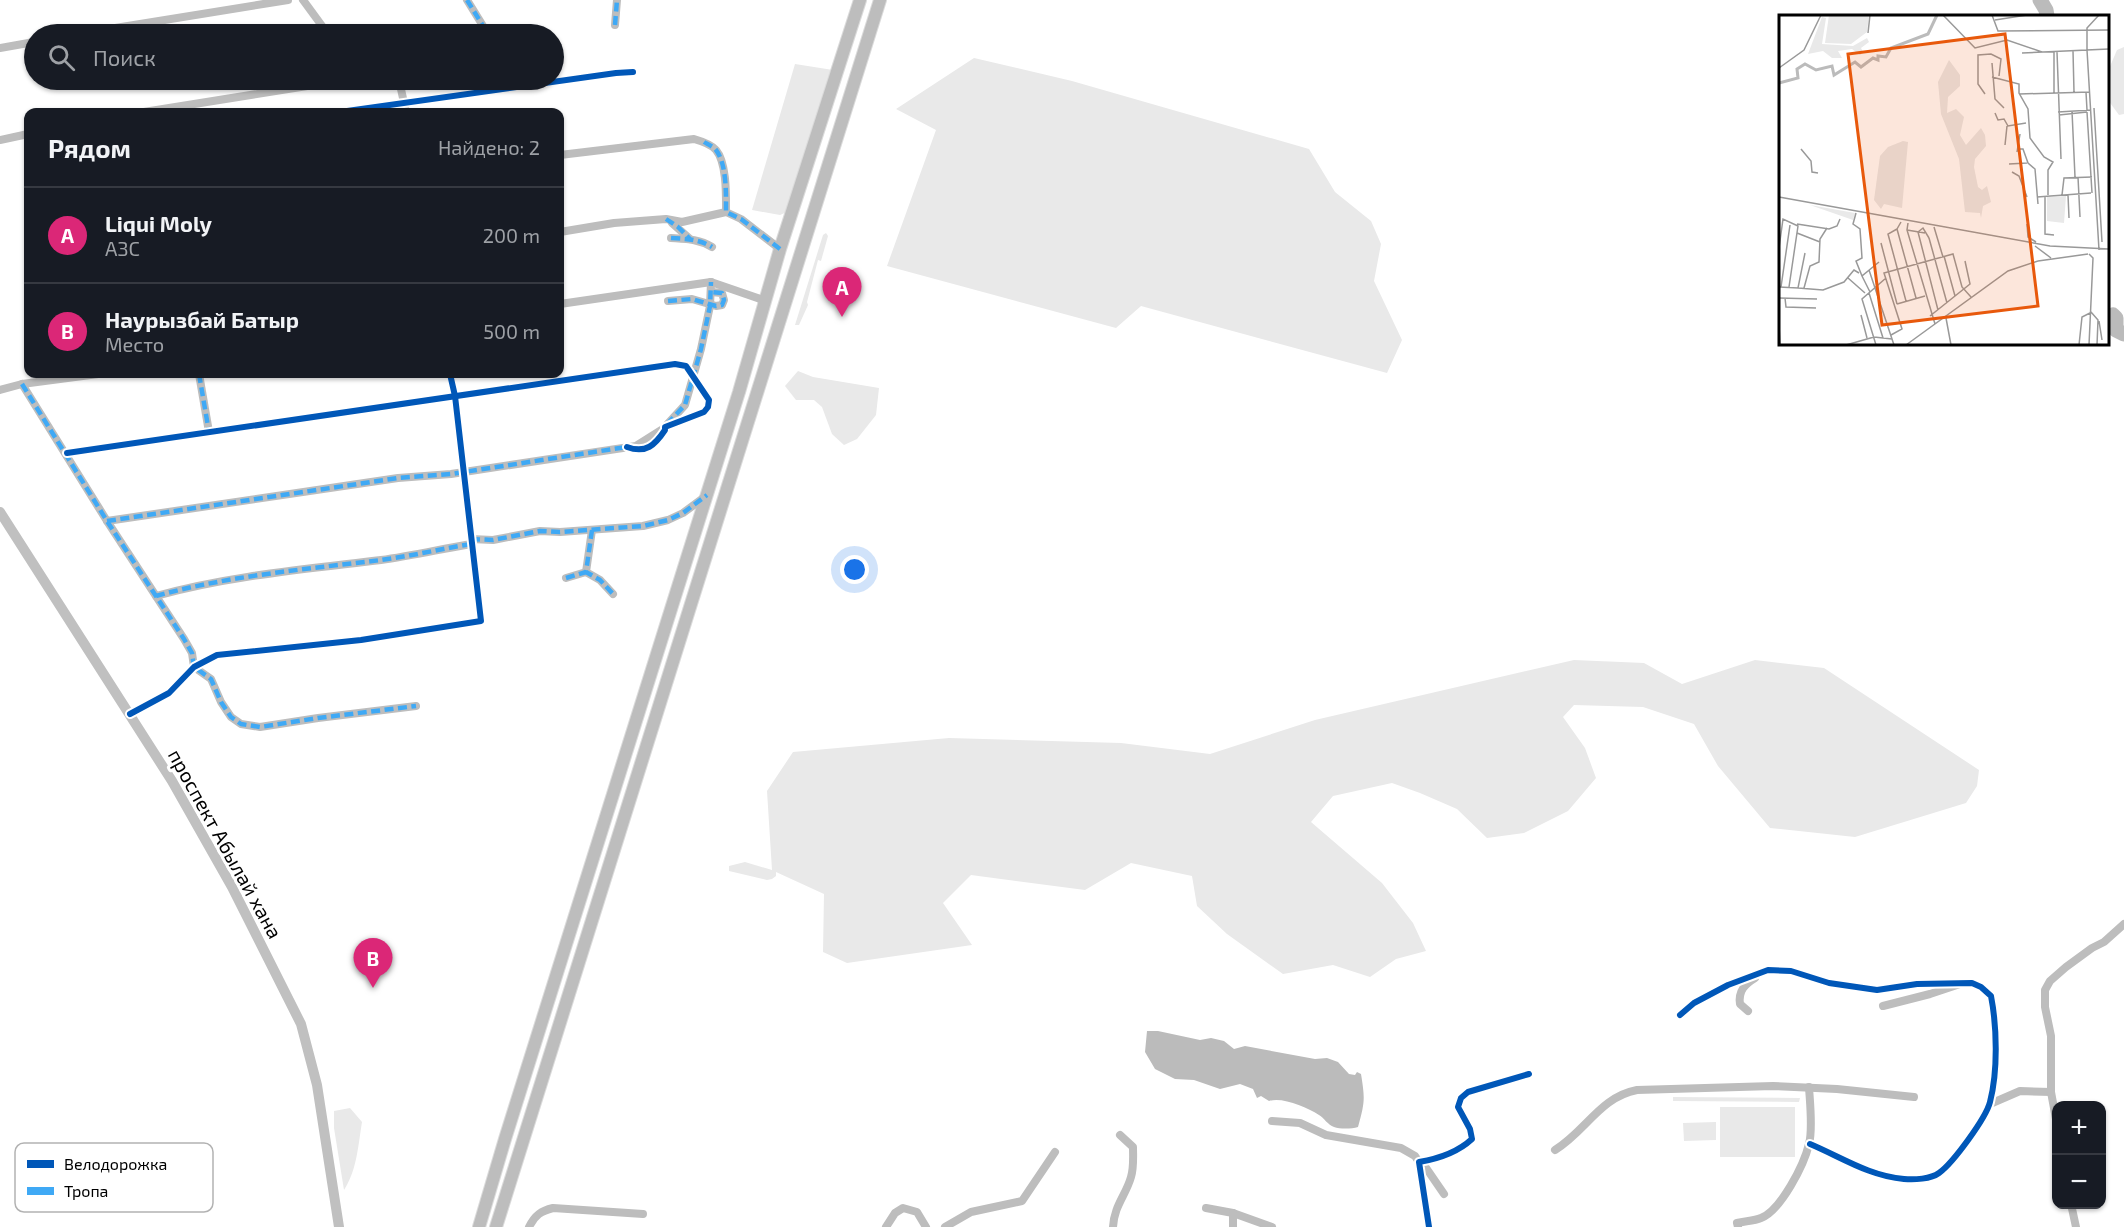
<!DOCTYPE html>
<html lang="ru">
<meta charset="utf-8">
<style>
:root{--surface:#171b24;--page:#20242c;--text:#f1f3f6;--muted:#9ea1a6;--line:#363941;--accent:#db2777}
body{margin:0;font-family:"Exo 2",sans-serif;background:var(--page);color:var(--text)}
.controls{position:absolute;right:18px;bottom:18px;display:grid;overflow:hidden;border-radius:12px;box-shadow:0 2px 4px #0004}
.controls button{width:54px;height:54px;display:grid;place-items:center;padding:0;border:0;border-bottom:2px solid var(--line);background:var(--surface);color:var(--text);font:30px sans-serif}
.you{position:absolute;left:855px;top:570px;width:21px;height:21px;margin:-15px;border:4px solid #fff;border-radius:50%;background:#1a73e8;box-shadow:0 0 0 9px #1a73e833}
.badge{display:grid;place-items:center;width:39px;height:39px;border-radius:50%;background:var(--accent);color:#fff;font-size:20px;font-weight:700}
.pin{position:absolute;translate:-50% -50px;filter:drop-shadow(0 2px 3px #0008)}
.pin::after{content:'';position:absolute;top:32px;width:21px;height:18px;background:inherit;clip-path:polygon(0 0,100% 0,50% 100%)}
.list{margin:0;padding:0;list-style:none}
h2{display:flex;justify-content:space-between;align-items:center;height:78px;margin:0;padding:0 24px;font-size:26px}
h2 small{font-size:20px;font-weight:400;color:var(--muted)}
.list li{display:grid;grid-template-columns:39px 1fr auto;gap:18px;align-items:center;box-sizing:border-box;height:96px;padding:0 24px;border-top:2px solid var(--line)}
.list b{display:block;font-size:22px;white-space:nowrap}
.list p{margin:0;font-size:20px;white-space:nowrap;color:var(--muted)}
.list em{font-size:20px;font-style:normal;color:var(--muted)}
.icon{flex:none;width:33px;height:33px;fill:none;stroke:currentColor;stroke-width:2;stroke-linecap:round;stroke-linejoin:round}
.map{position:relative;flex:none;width:2124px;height:1227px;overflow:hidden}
.search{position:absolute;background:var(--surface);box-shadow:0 2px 4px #0004;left:24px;top:24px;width:540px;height:66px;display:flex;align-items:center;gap:15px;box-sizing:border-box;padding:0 21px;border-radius:33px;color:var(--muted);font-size:22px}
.panel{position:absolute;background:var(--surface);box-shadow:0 2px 4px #0004;left:24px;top:108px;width:540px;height:270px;border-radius:12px}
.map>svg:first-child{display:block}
.green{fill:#e9e9e9}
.water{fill:#bbb}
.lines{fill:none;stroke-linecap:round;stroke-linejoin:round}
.river{stroke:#bbb;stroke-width:15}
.trunk-casing{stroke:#dbdbdb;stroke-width:14}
.minor{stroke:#bdbdbd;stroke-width:8}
.secondary{stroke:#c0c0c0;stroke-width:10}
.trunk{stroke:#bdbdbd;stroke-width:12}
.quiet{stroke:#3fa9f5;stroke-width:4.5;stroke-dasharray:9 4.5;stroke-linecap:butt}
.cycleway-casing{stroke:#fff;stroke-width:10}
.cycleway{stroke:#0057b8;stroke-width:6}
.labels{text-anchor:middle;stroke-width:6;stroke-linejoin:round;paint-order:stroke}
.street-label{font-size:20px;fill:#000;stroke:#fff}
.inset-river{fill:none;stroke:#bbb;stroke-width:3}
.inset-road{fill:none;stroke:#999;stroke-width:1.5}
.view{fill:#e8590c;fill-opacity:0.15;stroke:#e8590c;stroke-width:3}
.inset-edge{fill:none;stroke:#000;stroke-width:3}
.key{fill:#fff;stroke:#b2b2b2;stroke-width:1.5}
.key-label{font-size:16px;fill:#000}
</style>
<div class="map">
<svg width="2124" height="1227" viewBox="0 0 2124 1227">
<rect width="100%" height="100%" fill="#fff"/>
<g class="green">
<polygon points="2124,47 2124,114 2119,115 2108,100 2108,71 2117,50"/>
<polygon points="974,58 1072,81 1309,149 1335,192 1371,221 1381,244 1374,281 1402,340 1387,373 1141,306 1116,328 887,266 936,130 896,109"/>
<polygon points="795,64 833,70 787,212 780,215 752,210"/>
<polygon points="826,233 828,236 821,261 818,260 807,302 808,305 799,325 795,325 823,235"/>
<polygon points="798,371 813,377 879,388 876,415 857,439 844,445 832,434 822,407 814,400 796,400 785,386"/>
<polygon points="1574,660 1644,663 1682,684 1755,660 1824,668 1979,770 1977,786 1966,803 1855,837 1770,828 1718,766 1694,724 1643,707 1574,705 1563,717 1585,748 1596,778 1568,811 1524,833 1487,838 1457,809 1420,793 1392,783 1333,796 1311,822 1382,883 1413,923 1426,951 1396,959 1370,977 1333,965 1283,974 1227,934 1197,906 1192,876 1131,863 1085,890 971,875 943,903 972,945 847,963 823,952 824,894 776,872 776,876 772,879 767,880 729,871 729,866 745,862 772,870 767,791 793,752 949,738 1121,743 1210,754 1315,720"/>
<polygon points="1673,1097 1800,1098 1799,1102 1673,1101"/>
<rect x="1720" y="1107" width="75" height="50"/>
<path d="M350 1108 362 1122C358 1146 357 1170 344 1190L334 1128V1111Z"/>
<polygon points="1716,1122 1716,1140 1684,1141 1683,1123"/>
</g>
<path class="water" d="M1147 1031H1158L1200 1040 1211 1038 1224 1041 1234 1049 1245 1046 1315 1059 1327 1058 1338 1062 1349 1074 1355 1075 1357 1072 1361 1074C1365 1099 1365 1102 1358 1127 1351 1129 1340 1129 1334 1127 1328 1125 1324 1118 1319 1115 1306 1107 1283 1097 1269 1101L1261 1096 1257 1098 1253 1089 1240 1084 1220 1089 1194 1080 1175 1079 1155 1069 1145 1052Z"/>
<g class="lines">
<g class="river">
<polyline points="2040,0 2046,10 2047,16"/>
<polyline points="2108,318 2113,315 2116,318 2116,330 2124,334"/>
</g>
<defs>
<g id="trunk">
<polyline points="479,1227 505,1139 739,392 780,249 860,0"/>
<polyline points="496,1227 880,0"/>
</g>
</defs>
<use href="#trunk" class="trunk-casing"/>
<g class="minor">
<polyline points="303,0 328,34"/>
<polyline points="467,0 488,34"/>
<polyline points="615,25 617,0"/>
<polyline points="78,34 288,0"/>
<polyline points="0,48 34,42"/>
<polyline points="399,80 406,112"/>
<polyline points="144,112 345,80"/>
<polyline points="340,112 616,73 633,72"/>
<polyline points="0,140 28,134"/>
<path d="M560 155 694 139C701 141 711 144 716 150 727 163 726 196 726 212"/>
<polyline points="672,223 690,239"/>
<polyline points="560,232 614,223 666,219 682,222 726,212 741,219 780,249"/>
<path d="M671 238C686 239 699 239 712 247"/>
<polyline points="668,301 692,299 716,306 722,305 724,300 722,293 711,292"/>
<polyline points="560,304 711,282 766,301"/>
<polyline points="199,374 209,432"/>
<polyline points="22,384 107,521 184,639 192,653 194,667 211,679 221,702 231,717 241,724 260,727 318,718 416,706"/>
<polyline points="0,390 22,384 98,374"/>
<path d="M67 453 675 364 686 366 709 400 708 407 704 412 665 427V430C655 445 646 454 627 447"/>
<polyline points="107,521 398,478 451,474 636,446 663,429 685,405 701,349 710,306 711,282"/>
<polyline points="592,530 586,572 600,580 613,594"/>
<polyline points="471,539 493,540 540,531 560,532 643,526 668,520 683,513 706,496"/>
<polyline points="566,578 586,572"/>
<path d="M156 596C227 576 307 569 381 560 411 556 441 549 471 544"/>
<polyline points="130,714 169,693 194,667 217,655 361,640 481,621 455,396 450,374"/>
<polyline points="1883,1006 1930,994 1960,984"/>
<path d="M1748 1011 1740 1004C1738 991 1745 984 1755 978"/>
<path d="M1680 1015 1694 1003 1728 985 1768 970 1791 971 1829 983 1877 990 1917 984 1972 983 1981 987 1991 996C1997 1027 1998 1071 1990 1102 1986 1118 1953 1163 1939 1173 1931 1179 1914 1180 1904 1179 1869 1176 1841 1157 1810 1144"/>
<polyline points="1990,1104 2020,1091 2051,1092"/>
<polyline points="2056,1119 2051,1092 2051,1036 2045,1007 2045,990 2050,981 2066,967 2092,948 2104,942 2124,924"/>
<polyline points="1272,1121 1300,1123 1326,1135 1401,1148 1415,1156 1419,1162"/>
<path d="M1555 1150C1586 1131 1600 1097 1637 1090L1773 1086 1837 1089 1914 1097"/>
<polyline points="1422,1162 1444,1194"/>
<polyline points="2071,1204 2076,1227"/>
<polyline points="1206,1208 1233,1213 1272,1227"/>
<path d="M529 1227C535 1215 541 1211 553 1208L643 1214"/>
<polyline points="886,1227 895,1213 903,1208 917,1212 926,1227"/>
<polyline points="945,1227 971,1212 1022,1201 1055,1152"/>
<path d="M1113 1227C1114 1206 1126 1195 1131 1177 1134 1167 1133 1156 1133 1147L1120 1135"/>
<polyline points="1233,1227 1233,1213"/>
<path d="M1429 1227 1419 1162C1437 1159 1458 1152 1472 1139L1470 1129 1458 1107 1461 1098 1468 1092 1529 1074"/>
<path d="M1738 1227 1737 1223C1745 1221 1754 1221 1761 1218 1781 1210 1804 1165 1809 1144 1813 1129 1810 1104 1809 1087"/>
</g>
<polyline class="secondary" points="0,512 172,781 232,887 301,1024 317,1085 339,1227"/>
<use href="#trunk" class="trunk"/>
<g class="quiet">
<polyline points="467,0 488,34"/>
<polyline points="615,25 617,0"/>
<path d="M704 142C707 144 714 147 716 150 727 164 726 195 726 212L741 219 780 249"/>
<polyline points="666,219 678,227 690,239"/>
<path d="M671 238C686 239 699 239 712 247"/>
<polyline points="668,301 692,299 716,306 722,305 724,300 722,293 711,292"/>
<polyline points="199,374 209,432"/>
<polyline points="22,384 107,521 184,639 192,653 194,667 211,679 221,702 231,717 241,724 260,727 318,718 416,706"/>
<polyline points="667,424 685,405 701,349 710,306 711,282"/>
<polyline points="107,521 398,478 451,474 633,446"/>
<polyline points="592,530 586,572 600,580 613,594"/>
<polyline points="471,539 493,540 540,531 560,532 643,526 668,520 683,513 707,495"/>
<polyline points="566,578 586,572"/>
<path d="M156 596C227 576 307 569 381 560 411 556 441 549 471 544"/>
</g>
<defs>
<g id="cycleway">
<polyline points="340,112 616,73 633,72"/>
<path d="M67 453 675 364 686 366 709 400 708 407 704 412 665 427V430C655 445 646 454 627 447"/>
<polyline points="130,714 169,693 194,667 217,655 361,640 481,621 455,396 450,374"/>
<path d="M1680 1015 1694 1003 1728 985 1768 970 1791 971 1829 983 1877 990 1917 984 1972 983 1981 987 1991 996C1997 1027 1998 1071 1990 1102 1986 1118 1953 1163 1939 1173 1931 1179 1914 1180 1904 1179 1869 1176 1841 1157 1810 1144"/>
<path d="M1429 1227 1419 1162C1437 1159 1458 1152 1472 1139L1470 1129 1458 1107 1461 1098 1468 1092 1529 1074"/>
</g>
</defs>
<use href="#cycleway" class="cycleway-casing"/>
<use href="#cycleway" class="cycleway"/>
</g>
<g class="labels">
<g class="street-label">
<text transform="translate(225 844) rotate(61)" y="7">проспект Абылай хана</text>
</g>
</g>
<g transform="translate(1779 15)">
<rect width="330" height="330" fill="#fff"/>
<path d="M50 0H90L88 17 72 29 46 28ZM43 2 47 3 43 29 74 31 88 23 90 27 82 33 84 37 81 40 73 34 59 36 63 43H53L44 36 29 39ZM170 45 181 60V71L169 82 168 98 177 94 185 102 181 120 187 130 202 113 206 120 207 131 196 144 195 152 199 172 203 175 208 171 212 187 204 191 202 203 201 198 186 197 180 144 162 99 159 67ZM124 126 129 127 123 193 105 189 102 194 95 185 101 141 109 132ZM287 181 285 208 268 206V182ZM31 190 76 198 74 205Z" fill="#e9e9e9"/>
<path class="inset-river" d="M0 68 19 63 18 54 26 49 37 55 53 51 55 60 76 47 82 52 94 43 99 45V41L107 42 112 33 149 19 158 0"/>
<path class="inset-road" d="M164 0 196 33 228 25 263 37M213 0 219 16 330 15M216 5 248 0M89 18 91 0M294 36 295 77M275 37V78M278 37 282 144M243 38 308 35V13L320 0M213 48 216 84 225 93M0 53 25 35 42 0M213 62 240 69V78L249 94 251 123 265 142 274 147 269 155V180M307 77 308 95M206 79 199 69V40L212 39 222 44 220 61M240 79 311 77M315 93 323 227M293 96 296 162M279 97 312 95M308 97 313 178M216 98 219 105 225 104 229 111 247 108M280 100 308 97M226 130 228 111M22 134 32 146 33 157 39 158M238 134H244L249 148 256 154 259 189M238 137 241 119M230 149 248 148M233 157 240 161 248 182M299 162 301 202M283 180 285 163 313 162M289 180 290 203M266 181V219L275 220M0 182 271 231 330 234M258 182 312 178M77 198 74 209 81 214 83 243 77 246 83 261M122 207 118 214 137 283M129 208 128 215 156 309M18 209 50 214 58 211 61 204M248 209 249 222 257 227M155 212 164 242M118 214 109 219 127 286M128 215 146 218M18 218 41 227M150 223 144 213 139 217 159 295M150 223 168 288M102 228 118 289M256 231 272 243M0 233 4 204 19 211 10 272M320 235 308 35 330 34M310 239 314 243 310 330M165 241 176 281M259 246 309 239M90 255 115 330M69 263 86 278M0 272 19 273 26 238M2 272 11 210M19 273 44 275 65 267 75 255 80 258M25 273 31 251 40 247 41 224 48 213M91 277 83 261 100 247M90 278 104 323M0 283 38 284M6 283 7 292 37 293M118 289 146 281M312 297 319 305 318 330M82 300 88 323M151 301 191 269 186 246M167 303 172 330M320 306 323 325M0 310 1 329M112 320 123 314 105 258 174 239 183 272 192 282M95 322 113 324M67 330 95 322M97 330 83 284 107 263M127 330 229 256 259 246M300 330 303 302 311 298"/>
<path class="view" d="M226 19 259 291 103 310 69 39Z"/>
<rect width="330" height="330" class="inset-edge"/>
</g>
<rect x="15" y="1143" width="198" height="69" rx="9" class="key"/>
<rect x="27" y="1160" width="27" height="8" fill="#0057b8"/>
<rect x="27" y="1187" width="27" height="8" fill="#3fa9f5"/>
<g class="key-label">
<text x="64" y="1170">Велодорожка</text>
<text x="64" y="1197">Тропа</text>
</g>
</svg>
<div class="controls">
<button>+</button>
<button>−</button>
</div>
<div class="you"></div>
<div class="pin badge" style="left:842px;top:317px">A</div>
<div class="pin badge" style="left:373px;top:988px">B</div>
<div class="search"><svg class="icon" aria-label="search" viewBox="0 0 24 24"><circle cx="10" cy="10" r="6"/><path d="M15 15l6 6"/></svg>Поиск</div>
<section class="panel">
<h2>Рядом<small>Найдено: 2</small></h2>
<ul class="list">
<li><span class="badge">A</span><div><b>Liqui Moly</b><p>АЗС</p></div><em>200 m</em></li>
<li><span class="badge">B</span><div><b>Наурызбай Батыр</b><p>Место</p></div><em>500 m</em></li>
</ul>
</section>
</div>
